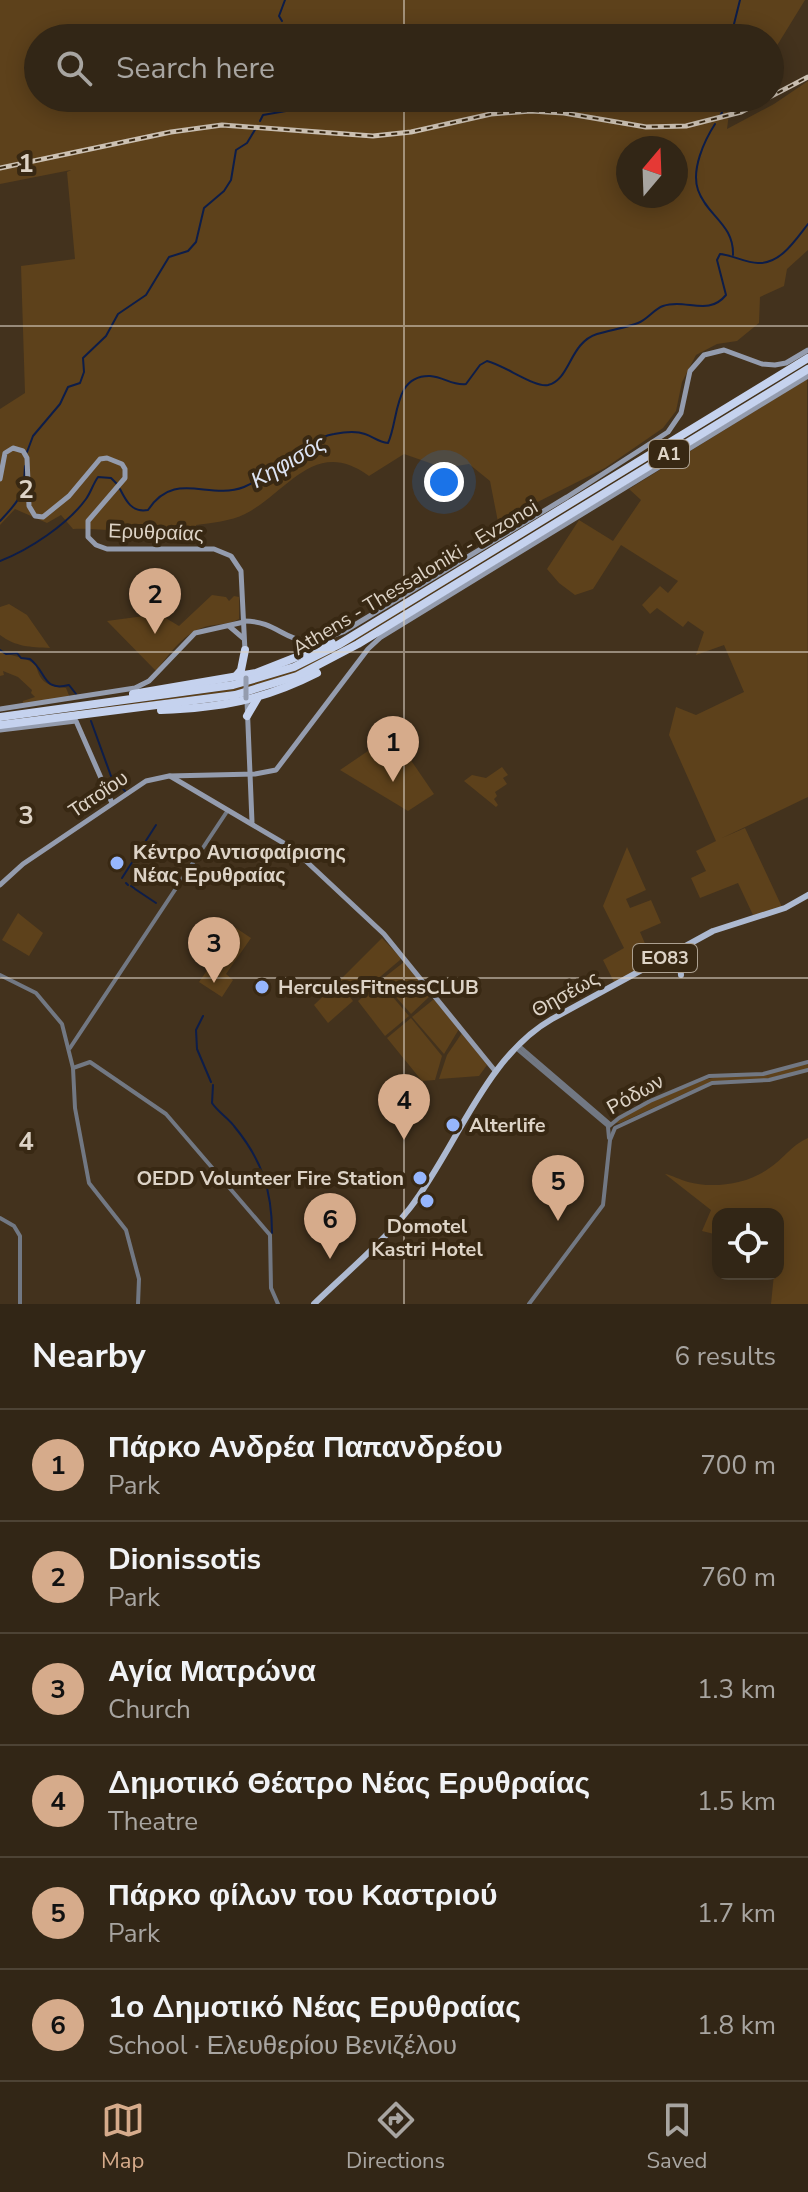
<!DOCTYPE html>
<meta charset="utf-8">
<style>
:root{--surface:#322616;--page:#3a2e1f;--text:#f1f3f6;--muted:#a8a5a1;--line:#4d4335;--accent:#d6ab8b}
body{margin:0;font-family:"Nunito Sans",sans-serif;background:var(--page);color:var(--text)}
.controls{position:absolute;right:24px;bottom:24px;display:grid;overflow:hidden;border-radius:16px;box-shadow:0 4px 20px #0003}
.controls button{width:72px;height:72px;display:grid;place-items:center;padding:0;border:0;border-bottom:2px solid var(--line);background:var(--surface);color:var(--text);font:40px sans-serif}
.compass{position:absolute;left:616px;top:136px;width:72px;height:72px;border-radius:50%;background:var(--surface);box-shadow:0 4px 20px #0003;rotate:19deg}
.you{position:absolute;left:444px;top:482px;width:28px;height:28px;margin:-20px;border:6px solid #fff;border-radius:50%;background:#1a73e8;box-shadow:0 0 0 12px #1a73e833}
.badge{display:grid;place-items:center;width:52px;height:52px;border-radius:50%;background:var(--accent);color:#111;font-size:26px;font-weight:700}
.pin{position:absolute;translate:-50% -66px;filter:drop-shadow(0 2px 4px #0008)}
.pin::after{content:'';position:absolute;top:42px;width:28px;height:24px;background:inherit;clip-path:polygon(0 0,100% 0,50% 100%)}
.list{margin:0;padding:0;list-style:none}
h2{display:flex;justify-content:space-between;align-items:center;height:104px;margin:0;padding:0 32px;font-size:34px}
h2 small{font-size:26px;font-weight:400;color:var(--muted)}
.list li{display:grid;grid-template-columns:52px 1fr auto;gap:24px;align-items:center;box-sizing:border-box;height:112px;padding:0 32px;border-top:2px solid var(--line)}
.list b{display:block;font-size:30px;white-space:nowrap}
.list p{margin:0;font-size:26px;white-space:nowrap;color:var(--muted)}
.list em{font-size:26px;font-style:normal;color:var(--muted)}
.icon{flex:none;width:44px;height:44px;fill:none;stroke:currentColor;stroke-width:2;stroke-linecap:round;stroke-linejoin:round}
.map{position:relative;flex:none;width:808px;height:1304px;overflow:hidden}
.search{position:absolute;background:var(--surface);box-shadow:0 4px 20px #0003;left:24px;right:24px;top:24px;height:88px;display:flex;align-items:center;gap:20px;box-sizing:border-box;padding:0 28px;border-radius:44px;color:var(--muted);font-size:30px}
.sheet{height:776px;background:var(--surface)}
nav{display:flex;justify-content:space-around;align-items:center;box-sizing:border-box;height:112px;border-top:2px solid var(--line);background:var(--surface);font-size:22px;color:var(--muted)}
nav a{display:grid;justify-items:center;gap:4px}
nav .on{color:var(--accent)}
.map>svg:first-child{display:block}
.green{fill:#5d411b;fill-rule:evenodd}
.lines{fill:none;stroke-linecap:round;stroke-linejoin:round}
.stream{stroke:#0d1d49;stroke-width:2}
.tertiary{stroke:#727883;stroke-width:4}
.secondary{stroke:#949cae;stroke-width:5}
.primary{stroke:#adb9d0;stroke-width:6}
.motorway{stroke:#c5d2ee;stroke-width:8}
.rail-casing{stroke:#ccc1b3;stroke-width:5}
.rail{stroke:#382813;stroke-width:2;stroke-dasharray:6;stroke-linecap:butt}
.secondary-bridge{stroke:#949cae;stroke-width:5}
.grid{fill:none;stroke:#ddd3c6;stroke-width:2;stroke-opacity:0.55}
.poi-dot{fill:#96b6fd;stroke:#382813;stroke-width:3}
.labels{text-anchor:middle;stroke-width:8;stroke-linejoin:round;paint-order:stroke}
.shield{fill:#382813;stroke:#aca090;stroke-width:2}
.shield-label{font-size:18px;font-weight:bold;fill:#ddd3c6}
.street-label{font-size:20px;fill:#ddd3c6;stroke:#382813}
.poi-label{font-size:20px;font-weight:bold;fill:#ddd3c6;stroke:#382813;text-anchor:start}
.water-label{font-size:22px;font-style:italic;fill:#dce3f3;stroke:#382813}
.grid-label{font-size:26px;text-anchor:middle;font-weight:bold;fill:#ddd3c6;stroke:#382813;stroke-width:8;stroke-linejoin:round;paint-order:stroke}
</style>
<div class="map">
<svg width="808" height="1304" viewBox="0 0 808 1304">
<rect width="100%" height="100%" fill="#43321d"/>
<g class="green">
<path d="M0 0H805L770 57V38H38V98H731L727 129 774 104 808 81V250L787 269 784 286 760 297 759 323 737 341 717 344 696 355 682 382 676 411 663 428 605 468 498 522 490 481 469 464 444 468 404 454 369 476C315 436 288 492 245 514 231 521 211 523 196 525L197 539 180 541 178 530C150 538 106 527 73 529L61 515 47 523 15 509 0 525V409L25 393 21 266 75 259 67 172 71 170 0 184ZM628 148H676V196H628Z"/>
<polygon points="808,362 356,640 296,673 234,691 0,722 234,689 295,671 340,648"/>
<polygon points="807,379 808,797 722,838 745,828 782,907 753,915 738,883 700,898 691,878 706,871 696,851 716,841 669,735 676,707 696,715 744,692 724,645 696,655 704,632 688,621 683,627 657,608 650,614 642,605 660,586 668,593 678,581 621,545 593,589 575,595 559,583 547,569 579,520 613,541 641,500 629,489"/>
<path d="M212 595 226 597 229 601 234 596 239 597V619C230 624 219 624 208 626 184 632 171 652 156 671L107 621 159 614 179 626Z"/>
<path d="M9 604 27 615 50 648C30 647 16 647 0 635V607Z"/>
<path d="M0 652 26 659 36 665C40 683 48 686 66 688L70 698 22 705 23 701 35 697 31 693 32 690 18 677 3 671 4 675 0 676Z"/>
<polygon points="393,734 434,794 408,811 340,770"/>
<polygon points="502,767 508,775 503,778 507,784 495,792 497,796 494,799 498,805 496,807 464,781 472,775 486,778"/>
<polygon points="627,847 646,890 626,899 630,908 651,900 661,923 640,932 653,962 614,982 603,960 624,948 603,906"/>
<polygon points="18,913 43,933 29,956 2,940"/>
<polygon points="236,928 251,938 226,974 233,980 222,997 199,982"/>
<polygon points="382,938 401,958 400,960 355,998 340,980"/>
<polygon points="404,962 431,995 411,1014 381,980"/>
<polygon points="338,982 353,1001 328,1023 314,1005"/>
<polygon points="380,982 409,1016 385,1036 358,1001"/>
<polygon points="434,999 459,1029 444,1054 412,1017"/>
<polygon points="411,1018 442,1056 435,1080 422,1081 387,1038"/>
<polygon points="462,1033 487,1065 479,1076 439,1079 447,1055"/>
<polygon points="808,1063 808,1069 765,1079 710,1082 620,1123 615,1123 639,1107 704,1080 717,1077 761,1076"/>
<path d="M808 1138V1304H771L774 1274H778V1214H718V1235L702 1231 711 1210 665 1174C672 1175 680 1180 688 1182 713 1189 747 1184 768 1169 783 1160 791 1145 808 1138Z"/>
</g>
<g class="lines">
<g class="stream">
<polyline points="282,21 279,16 285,0"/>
<polyline points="284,26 289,38"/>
<polyline points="736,38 734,24 740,0"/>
<polyline points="727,103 730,98"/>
<polyline points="720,116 725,107"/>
<polyline points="260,121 263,115 286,111 289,104 283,98"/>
<path d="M715 124C704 141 691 170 698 190 707 216 734 224 733 255"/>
<polyline points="27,452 33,436 60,404 68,387 80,383 84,372 83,358 106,336 118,314 146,295 169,257 188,251 196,242 204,208 224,191 231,180 236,150 247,143 256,128"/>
<path d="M120 489C126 501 132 513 148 510 175 469 208 501 244 487 276 474 304 439 334 434 344 432 357 431 365 434 374 437 378 442 388 443 399 420 393 375 430 376 444 377 453 386 466 384L480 365 487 361C504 365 535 388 548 385 571 379 569 343 597 334 610 330 625 328 638 323 648 319 654 309 663 306 686 298 708 317 726 295L717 260 720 254C732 255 746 263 758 263 781 264 796 239 808 224"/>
<path d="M0 521C19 501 24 496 25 466"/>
<path d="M0 561C29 550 68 524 86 499 91 492 93 484 98 477L111 478 117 484"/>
<path d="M0 650 6 654 17 653 21 658 30 659C47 672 42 692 69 685L76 694"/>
<polyline points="91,721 111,776 125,791"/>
<polyline points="122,878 156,825"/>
<polyline points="126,883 128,885"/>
<polyline points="131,886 134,888"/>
<polyline points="135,889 156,903"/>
<polyline points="203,1016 196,1030 197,1049 211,1082"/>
<path d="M213 1085 212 1103C218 1112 228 1118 234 1126 262 1160 272 1190 272 1233"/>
</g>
<g class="tertiary">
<polyline points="0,975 36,993 62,1024 73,1068 75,1108 89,1183 126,1230 139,1279 138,1304"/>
<polyline points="518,1045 610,1124"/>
<polyline points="70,1048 228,810"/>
<polyline points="517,1049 608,1126"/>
<polyline points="73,1068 90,1062 166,1114 270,1235 271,1288 278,1304"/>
<polyline points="609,1138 608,1127 619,1118 650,1101 709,1076 763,1074 808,1062"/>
<polyline points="0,1218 14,1226 20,1236 20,1304"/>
<polyline points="529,1304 603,1205 610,1140 615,1128 712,1083 769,1080 808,1070"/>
</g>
<g class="secondary">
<polyline points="0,479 5,453 13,448 23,451 27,458 29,506 35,516 43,517 69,496 100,459 107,458 122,464 125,469 125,478 88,521 88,537 96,545 107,549 214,549 231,556 241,571 245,651"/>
<path d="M244 621C274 621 282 638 305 641 317 642 331 636 343 632L567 497 668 432 681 413 690 371 704 355 724 350 762 364 775 365 786 363 808 350"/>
<polyline points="229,626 243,638"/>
<polyline points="247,701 252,822"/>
<polyline points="0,709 135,688 149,681 195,633 244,622"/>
<polyline points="0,730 76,721 112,803"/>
<polyline points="170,776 292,848 384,934 496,1072"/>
<polyline points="0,885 23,864 146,781 169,776 255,774 276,770 368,649 381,637 808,376"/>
</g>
<g class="primary">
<polyline points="679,950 681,975"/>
<path d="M314 1304C346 1273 382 1243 410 1208 456 1149 485 1057 552 1019L713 931 785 908 808 895"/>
</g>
<g class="motorway">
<polyline points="236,676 241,670 245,650"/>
<polyline points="133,694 256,673 332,643"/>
<path d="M161 710C220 708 264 700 317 673"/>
<polyline points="247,716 257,699"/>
<polyline points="0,717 233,685 294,667 338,645 808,358"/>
<polyline points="0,725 235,695 297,676 358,644 808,369"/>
</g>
<defs>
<polyline id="rail" points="0,168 171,132 222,125 373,136 411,132 491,114 531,111 564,113 646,127 686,126 741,112 808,77"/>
</defs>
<use href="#rail" class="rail-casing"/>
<use href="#rail" class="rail"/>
<polyline class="secondary-bridge" points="246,678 246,698"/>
</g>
<path class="grid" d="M404 0V38M404 98V1304M0 326H808M0 652H808M0 978H808"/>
<g class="poi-dot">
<circle cx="117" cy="863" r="8"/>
<circle cx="262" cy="987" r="8"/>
<circle cx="453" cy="1125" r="8"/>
<circle cx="420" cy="1178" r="8"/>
<circle cx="427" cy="1201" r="8"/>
</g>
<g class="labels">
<g class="shield">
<rect x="649" y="440" width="40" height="28" rx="6"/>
<rect x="633" y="944" width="64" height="28" rx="6"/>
</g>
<g class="shield-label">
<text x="669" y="460">Α1</text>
<text x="665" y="964">ΕΟ83</text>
</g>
<g class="street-label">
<text transform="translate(156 532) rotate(2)" y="7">Ερυθραίας</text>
<text transform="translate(415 577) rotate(-31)" y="7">Athens - Thessaloniki - Evzonoi</text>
<text transform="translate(98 794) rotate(-34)" y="7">Τατοΐου</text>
<text transform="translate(565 994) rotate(-29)" y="7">Θησέως</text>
<text transform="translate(635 1094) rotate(-29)" y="7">Ρόδων</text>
</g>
<g class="poi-label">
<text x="133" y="859">Κέντρο Αντισφαίρισης<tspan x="133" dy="23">Νέας Ερυθραίας</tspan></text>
<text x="278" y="994">HerculesFitnessCLUB</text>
<text x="469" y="1132">Alterlife</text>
<text x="404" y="1185" text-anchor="end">OEDD Volunteer Fire Station</text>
<text x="427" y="1233" text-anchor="middle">Domotel<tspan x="427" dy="23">Kastri Hotel</tspan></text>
</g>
<g class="water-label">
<text transform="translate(288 461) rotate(-30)" y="8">Κηφισός</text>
</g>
</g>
<g class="grid-label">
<text x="26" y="172">1</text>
<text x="26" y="498">2</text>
<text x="26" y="824">3</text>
<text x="26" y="1150">4</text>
</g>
</svg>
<div class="controls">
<button><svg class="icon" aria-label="locate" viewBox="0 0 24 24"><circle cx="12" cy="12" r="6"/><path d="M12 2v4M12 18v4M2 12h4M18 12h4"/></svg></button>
</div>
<svg class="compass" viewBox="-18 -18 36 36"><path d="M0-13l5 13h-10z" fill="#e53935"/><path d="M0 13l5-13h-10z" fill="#a8a5a1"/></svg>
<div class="you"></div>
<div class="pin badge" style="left:393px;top:782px">1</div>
<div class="pin badge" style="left:155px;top:634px">2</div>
<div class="pin badge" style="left:214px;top:983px">3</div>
<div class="pin badge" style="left:404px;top:1140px">4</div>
<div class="pin badge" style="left:558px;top:1221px">5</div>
<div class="pin badge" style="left:330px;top:1259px">6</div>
<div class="search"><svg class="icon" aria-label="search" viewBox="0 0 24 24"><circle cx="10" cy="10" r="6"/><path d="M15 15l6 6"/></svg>Search here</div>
</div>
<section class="sheet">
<h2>Nearby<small>6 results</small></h2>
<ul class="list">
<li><span class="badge">1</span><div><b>Πάρκο Ανδρέα Παπανδρέου</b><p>Park</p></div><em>700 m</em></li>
<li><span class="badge">2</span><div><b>Dionissotis</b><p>Park</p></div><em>760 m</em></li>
<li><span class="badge">3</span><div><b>Αγία Ματρώνα</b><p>Church</p></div><em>1.3 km</em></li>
<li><span class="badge">4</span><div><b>Δημοτικό Θέατρο Νέας Ερυθραίας</b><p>Theatre</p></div><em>1.5 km</em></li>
<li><span class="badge">5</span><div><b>Πάρκο φίλων του Καστριού</b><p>Park</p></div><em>1.7 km</em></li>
<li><span class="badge">6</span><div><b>1ο Δημοτικό Νέας Ερυθραίας</b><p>School · Ελευθερίου Βενιζέλου</p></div><em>1.8 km</em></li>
</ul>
</section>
<nav>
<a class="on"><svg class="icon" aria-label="map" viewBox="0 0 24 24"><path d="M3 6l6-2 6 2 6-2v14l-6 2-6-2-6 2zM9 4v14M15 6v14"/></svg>Map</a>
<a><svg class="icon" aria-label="directions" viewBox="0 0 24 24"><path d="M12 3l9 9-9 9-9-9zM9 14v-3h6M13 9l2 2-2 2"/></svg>Directions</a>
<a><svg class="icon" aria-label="saved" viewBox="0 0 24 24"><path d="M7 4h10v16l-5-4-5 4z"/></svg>Saved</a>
</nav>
